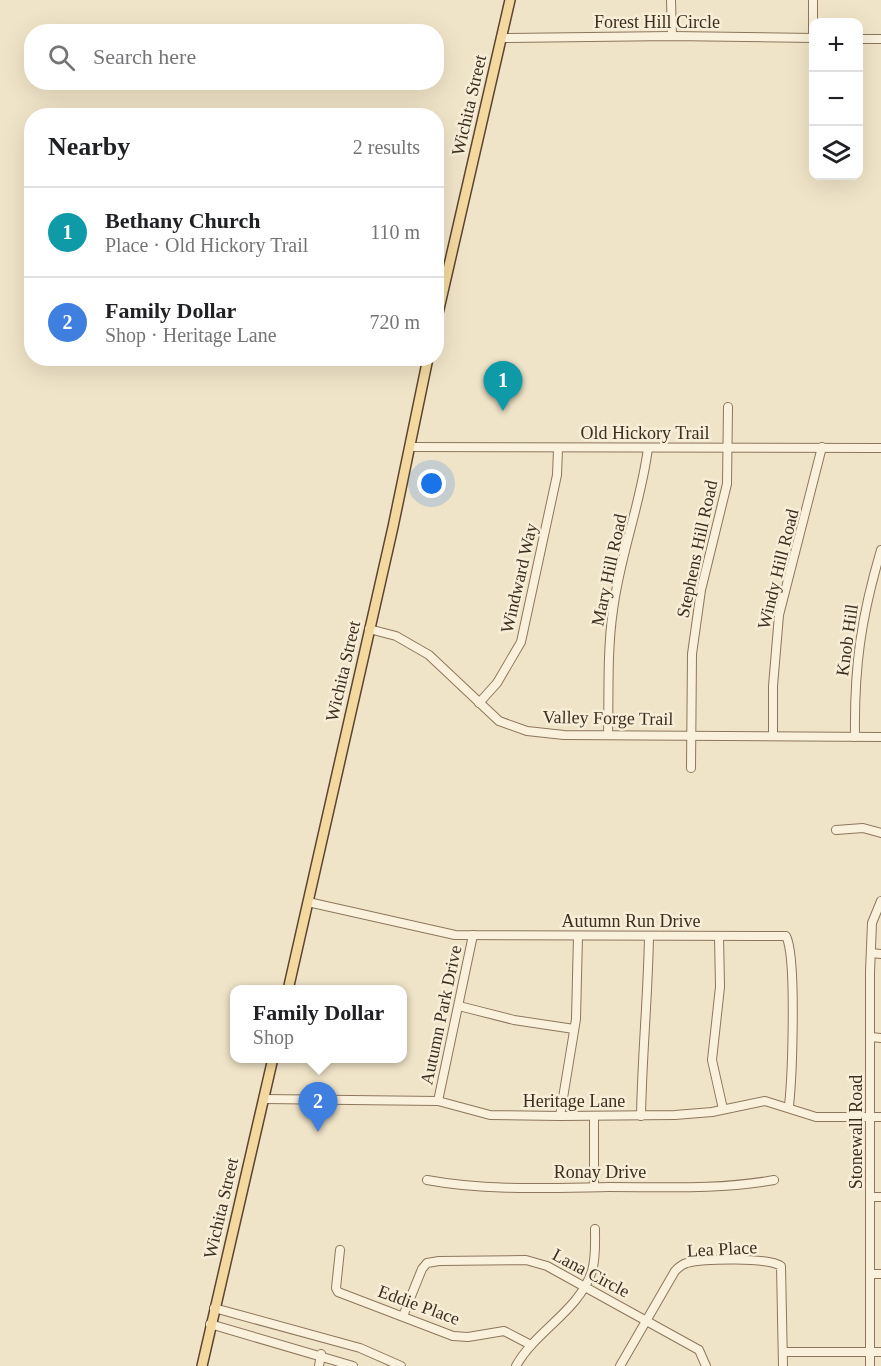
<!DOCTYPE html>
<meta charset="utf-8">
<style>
:root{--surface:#fff;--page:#f2f2f2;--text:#202124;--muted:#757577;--line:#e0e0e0;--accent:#ea580c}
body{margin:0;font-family:Georgia,serif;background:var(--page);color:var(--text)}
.controls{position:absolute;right:18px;top:18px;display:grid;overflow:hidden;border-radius:12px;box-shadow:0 6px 24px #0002}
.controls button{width:54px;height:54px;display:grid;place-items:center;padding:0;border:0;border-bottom:2px solid var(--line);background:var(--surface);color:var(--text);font:30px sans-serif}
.you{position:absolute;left:432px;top:484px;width:21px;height:21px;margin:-15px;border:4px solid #fff;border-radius:50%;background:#1a73e8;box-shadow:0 0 0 9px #1a73e833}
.badge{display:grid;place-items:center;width:39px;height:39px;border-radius:50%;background:var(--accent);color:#fff;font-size:20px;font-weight:700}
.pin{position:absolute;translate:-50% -50px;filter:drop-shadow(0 2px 3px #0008)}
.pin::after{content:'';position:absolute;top:32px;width:21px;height:18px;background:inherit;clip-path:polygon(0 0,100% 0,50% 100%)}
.popup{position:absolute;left:230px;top:985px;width:177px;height:78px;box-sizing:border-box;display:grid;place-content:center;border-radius:12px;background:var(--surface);filter:drop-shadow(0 2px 4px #0005);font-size:20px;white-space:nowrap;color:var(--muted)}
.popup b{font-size:22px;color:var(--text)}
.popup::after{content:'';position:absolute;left:50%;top:100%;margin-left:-12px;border:12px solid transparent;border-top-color:var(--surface)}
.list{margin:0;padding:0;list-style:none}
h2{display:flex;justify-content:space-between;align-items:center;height:78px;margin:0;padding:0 24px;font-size:26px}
h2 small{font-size:20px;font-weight:400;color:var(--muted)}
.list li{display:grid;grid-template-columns:39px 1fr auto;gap:18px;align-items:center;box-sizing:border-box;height:90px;padding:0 24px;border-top:2px solid var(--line)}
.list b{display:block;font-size:22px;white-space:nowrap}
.list p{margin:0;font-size:20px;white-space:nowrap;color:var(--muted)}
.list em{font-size:20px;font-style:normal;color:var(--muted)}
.icon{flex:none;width:33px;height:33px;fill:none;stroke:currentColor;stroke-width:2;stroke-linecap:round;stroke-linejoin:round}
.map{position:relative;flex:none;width:881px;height:1366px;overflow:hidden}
.search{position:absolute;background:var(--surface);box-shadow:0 6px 24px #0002;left:24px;top:24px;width:420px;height:66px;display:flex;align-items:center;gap:15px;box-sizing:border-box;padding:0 21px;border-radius:24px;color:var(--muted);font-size:22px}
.panel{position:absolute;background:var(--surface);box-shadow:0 6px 24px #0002;left:24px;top:108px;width:420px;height:258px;border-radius:24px}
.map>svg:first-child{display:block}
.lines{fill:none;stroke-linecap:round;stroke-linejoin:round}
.minor-casing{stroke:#8d765c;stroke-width:10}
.major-casing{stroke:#5b4430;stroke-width:12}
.minor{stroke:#faf1dc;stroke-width:8}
.major{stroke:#f3d9a0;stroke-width:9}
.labels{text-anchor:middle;stroke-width:5;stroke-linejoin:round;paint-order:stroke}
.street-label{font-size:18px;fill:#3d2e20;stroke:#f7eed8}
</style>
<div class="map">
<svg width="881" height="1366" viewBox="0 0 881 1366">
<rect width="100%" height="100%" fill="#f0e4c8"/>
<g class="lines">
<defs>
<g id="minor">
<polyline points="671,0 672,36"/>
<polyline points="813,0 813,38"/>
<polyline points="501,38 672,36 814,38"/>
<polyline points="858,39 881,39"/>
<polyline points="410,447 881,448"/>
<polyline points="369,629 396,636 429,655 499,721 527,731 564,735 881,737"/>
<polyline points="479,703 497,683 521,642 557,475 558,449"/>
<path d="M608 735C609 693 607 651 613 610 620 555 641 503 648 448"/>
<polyline points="773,735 773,686 779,615 822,447"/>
<path d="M855 737C854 666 861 618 881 550"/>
<polyline points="691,768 692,654 701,590 727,484 728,407"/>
<polyline points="836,830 863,828 881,833"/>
<path d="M308 902 455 935 786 936C797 957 792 1078 789 1106"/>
<polyline points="719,936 720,987 712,1060 723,1109"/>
<polyline points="871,953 881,954"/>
<polyline points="459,1006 514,1020 574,1029"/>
<polyline points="871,1037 881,1038"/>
<polyline points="264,1099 438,1101 490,1115 560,1116 675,1115 712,1112 765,1101 816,1117 881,1117"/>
<polyline points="438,1101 473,935"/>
<polyline points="560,1116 576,1019 578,936"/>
<polyline points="594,1116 594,1187"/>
<path d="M641 1116C642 1056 648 996 649 936"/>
<path d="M427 1180C486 1191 549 1188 609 1187 664 1187 719 1190 774 1180"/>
<polyline points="871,1197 881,1197"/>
<polyline points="340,1250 336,1288 338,1292 453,1336 468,1337 504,1331 531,1345"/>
<polyline points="870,1274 881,1274"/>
<polyline points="214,1308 360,1348 401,1366"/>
<polyline points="403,1316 422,1269 427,1263 439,1261 526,1260 547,1266 699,1350 706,1366"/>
<polyline points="210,1324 353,1366"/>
<polyline points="783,1352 881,1352"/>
<polyline points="319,1366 321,1354"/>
<path d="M516 1366C535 1331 579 1311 592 1271 596 1258 595 1242 595 1229"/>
<path d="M620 1366 675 1271C679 1267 682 1264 687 1263 703 1259 768 1257 781 1266L783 1366"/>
<polyline points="870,1366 870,972 872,923 881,901"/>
</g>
<g id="major">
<polyline points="436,322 510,0"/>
<polyline points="288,990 393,527 428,358"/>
<polyline points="202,1366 273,1058"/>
</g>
</defs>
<use href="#minor" class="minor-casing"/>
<use href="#major" class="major-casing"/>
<use href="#minor" class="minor"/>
<use href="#major" class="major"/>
</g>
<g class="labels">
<g class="street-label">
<text x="657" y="28">Forest Hill Circle</text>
<text transform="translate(469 105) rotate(-77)" y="6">Wichita Street</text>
<text x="645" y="439">Old Hickory Trail</text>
<text transform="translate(697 549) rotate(-78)" y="6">Stephens Hill Road</text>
<text transform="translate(778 569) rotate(-76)" y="6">Windy Hill Road</text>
<text transform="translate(609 570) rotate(-78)" y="6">Mary Hill Road</text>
<text transform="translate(519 578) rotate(-77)" y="6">Windward Way</text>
<text transform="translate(847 640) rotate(-82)" y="6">Knob Hill</text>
<text transform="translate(343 671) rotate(-77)" y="6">Wichita Street</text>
<text transform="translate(608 718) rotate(1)" y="6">Valley Forge Trail</text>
<text x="631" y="927">Autumn Run Drive</text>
<text transform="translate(441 1015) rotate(-78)" y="6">Autumn Park Drive</text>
<text x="574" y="1107">Heritage Lane</text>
<text transform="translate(856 1132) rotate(-90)" y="6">Stonewall Road</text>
<text x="600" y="1178">Ronay Drive</text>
<text transform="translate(221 1208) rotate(-77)" y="6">Wichita Street</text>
<text transform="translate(722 1249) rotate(-3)" y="6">Lea Place</text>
<text transform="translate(591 1273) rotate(28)" y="6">Lana Circle</text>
<text transform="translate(419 1305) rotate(20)" y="6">Eddie Place</text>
</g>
</g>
</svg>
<div class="controls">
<button>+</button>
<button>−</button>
<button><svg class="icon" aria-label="layers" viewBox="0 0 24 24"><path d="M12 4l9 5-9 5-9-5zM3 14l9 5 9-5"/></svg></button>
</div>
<div class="you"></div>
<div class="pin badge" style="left:503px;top:411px;background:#0f9aa8">1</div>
<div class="pin badge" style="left:318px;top:1132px;background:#3f7fe0">2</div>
<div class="popup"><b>Family Dollar</b>Shop</div>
<div class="search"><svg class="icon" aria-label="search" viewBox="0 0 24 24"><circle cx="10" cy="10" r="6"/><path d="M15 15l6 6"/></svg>Search here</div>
<section class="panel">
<h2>Nearby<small>2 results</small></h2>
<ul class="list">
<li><span class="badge" style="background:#0f9aa8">1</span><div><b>Bethany Church</b><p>Place · Old Hickory Trail</p></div><em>110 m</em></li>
<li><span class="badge" style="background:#3f7fe0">2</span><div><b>Family Dollar</b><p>Shop · Heritage Lane</p></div><em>720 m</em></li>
</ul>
</section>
</div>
